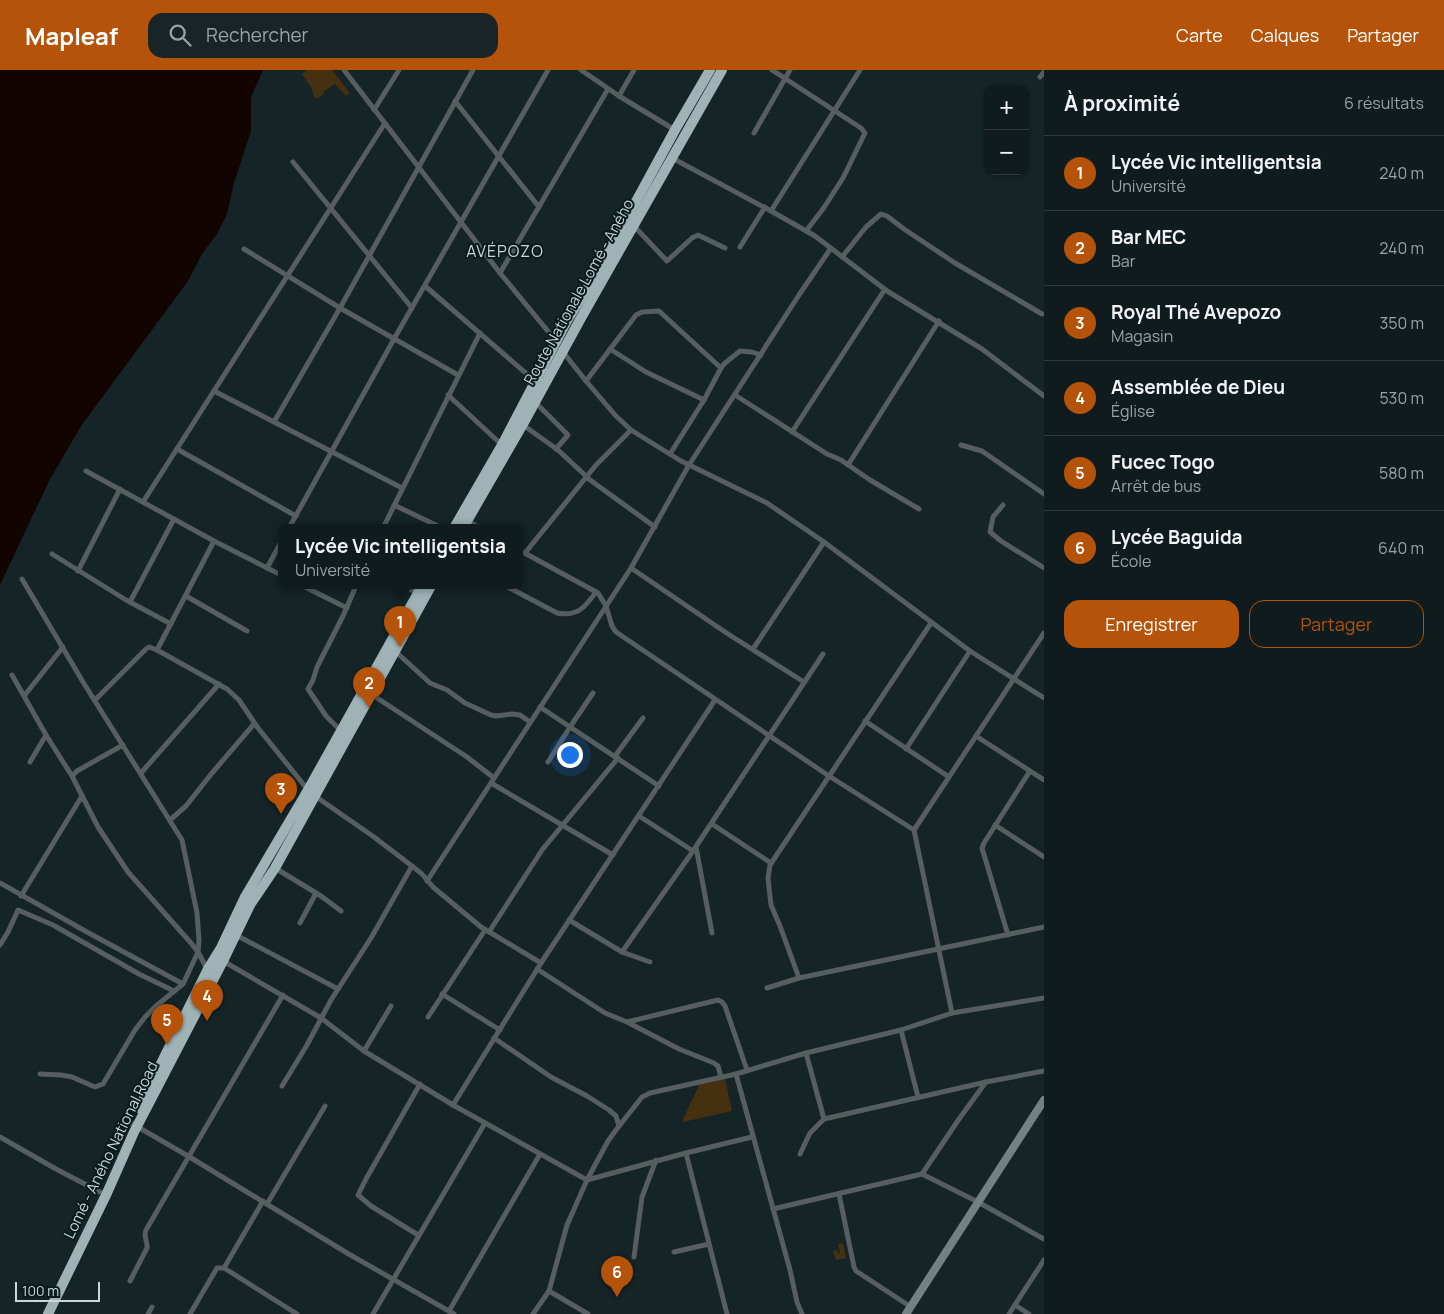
<!DOCTYPE html>
<html lang="fr">
<meta charset="utf-8">
<style>
:root{--surface:#0f1b1d;--page:#182426;--text:#f1f3f6;--muted:#9ba1a4;--line:#2f393b;--accent:#b45309}
body{margin:0;font-family:Manrope,sans-serif;background:var(--page);color:var(--text)}
.controls{position:absolute;right:15px;top:15px;display:grid;overflow:hidden;border-radius:10px;box-shadow:0 1px 4px #0004}
.controls button{width:45px;height:45px;display:grid;place-items:center;padding:0;border:0;border-bottom:1px solid var(--line);background:var(--surface);color:var(--text);font:25px sans-serif}
.scale{position:absolute;left:15px;bottom:12px;width:85px;box-sizing:border-box;padding-left:5px;border:2px solid #ccd6d8;border-top:0;font-size:14px;line-height:18px;white-space:nowrap;color:#ccd6d8;-webkit-text-stroke:4px #0a1b1e;paint-order:stroke}
.you{position:absolute;left:569px;top:684px;width:18px;height:18px;margin:-12px;border:4px solid #fff;border-radius:50%;background:#1a73e8;box-shadow:0 0 0 8px #1a73e833}
.badge{display:grid;place-items:center;width:32px;height:32px;border-radius:50%;background:var(--accent);color:#fff;font-size:16px;font-weight:700}
.pin{position:absolute;translate:-50% -41px;filter:drop-shadow(0 1px 2px #0008)}
.pin::after{content:'';position:absolute;top:26px;width:18px;height:15px;background:inherit;clip-path:polygon(0 0,100% 0,50% 100%)}
.popup{position:absolute;left:278px;top:454px;width:245px;height:65px;box-sizing:border-box;display:grid;place-content:center;border-radius:10px;background:var(--surface);filter:drop-shadow(0 1px 4px #0005);font-size:16px;white-space:nowrap;color:var(--muted)}
.popup b{font-size:19px;color:var(--text)}
.popup::after{content:'';position:absolute;left:50%;top:100%;margin-left:-10px;border:10px solid transparent;border-top-color:var(--surface)}
.list{margin:0;padding:0;list-style:none}
h2{display:flex;justify-content:space-between;align-items:center;height:65px;margin:0;padding:0 20px;font-size:21px}
h2 small{font-size:16px;font-weight:400;color:var(--muted)}
.list li{display:grid;grid-template-columns:32px 1fr auto;gap:15px;align-items:center;box-sizing:border-box;height:75px;padding:0 20px;border-top:1px solid var(--line)}
.list b{display:block;font-size:19px;white-space:nowrap}
.list p{margin:0;font-size:16px;white-space:nowrap;color:var(--muted)}
.list em{font-size:16px;font-style:normal;color:var(--muted)}
.actions{display:flex;gap:10px;padding:15px 20px}
.actions a{flex:1;padding:11px 0;border:1px solid var(--accent);border-radius:15px;text-align:center;font-size:18px;color:var(--accent)}
.actions .main{background:var(--accent);color:#fff}
.icon{flex:none;width:28px;height:28px;fill:none;stroke:currentColor;stroke-width:2;stroke-linecap:round;stroke-linejoin:round}
.map{position:relative;flex:none;width:1044px;height:1244px;overflow:hidden}
header{display:flex;align-items:center;gap:30px;box-sizing:border-box;height:70px;padding:0 25px;background:var(--accent);color:#fff}
header strong{font-size:24px}
nav{display:flex;gap:28px;margin-inline-start:auto;font-size:18px}
.search{width:350px;height:45px;background:var(--page);display:flex;align-items:center;gap:12px;box-sizing:border-box;padding:0 18px;border-radius:15px;color:var(--muted);font-size:19px}
main{display:flex}
aside{flex:1;background:var(--surface)}
.map>svg:first-child{display:block}
.green{fill:#453010}
.water{fill:#120400}
.lines{fill:none;stroke-linecap:round;stroke-linejoin:round}
.street{stroke:#565e60;stroke-width:5}
.secondary{stroke:#748083;stroke-width:8}
.highway{stroke:#9fb3b7;stroke-width:10}
.labels{text-anchor:middle;stroke-width:4;stroke-linejoin:round;paint-order:stroke}
.street-label{font-size:15px;fill:#ccd6d8;stroke:#0a1b1e}
.neighbourhood-label{font-size:16px;letter-spacing:1px;fill:#ccd6d8;stroke:#0a1b1e}
</style>
<header>
<strong>Mapleaf</strong>
<div class="search"><svg class="icon" aria-label="search" viewBox="0 0 24 24"><circle cx="10" cy="10" r="6"/><path d="M15 15l6 6"/></svg>Rechercher</div>
<nav><a>Carte</a><a>Calques</a><a>Partager</a></nav>
</header>
<main>
<div class="map">
<svg width="1044" height="1244" viewBox="0 0 1044 1244">
<rect width="100%" height="100%" fill="#142427"/>
<g class="green">
<polygon points="307,0 332,0 350,23 346,26 335,14 323,22 324,24 318,28 314,28 312,19 302,4"/>
<polygon points="725,1008 732,1041 683,1052 683,1049 699,1015"/>
<polygon points="843,1173 846,1188 836,1190 833,1181 837,1180 838,1183 840,1183 838,1174"/>
</g>
<polygon class="water" points="0,0 263,0 251,27 251,61 234,113 227,144 217,164 202,184 188,211 81,356 49,411 0,515"/>
<g class="lines">
<g class="street">
<polyline points="344,0 500,203 556,271"/>
<polyline points="581,0 619,26 675,60"/>
<polyline points="772,0 861,58 865,63 843,108 823,139 806,161"/>
<polyline points="1040,7 1044,2"/>
<polyline points="619,26 634,0"/>
<polyline points="455,31 539,137"/>
<polyline points="374,40 399,0"/>
<polyline points="754,63 790,0"/>
<polyline points="672,88 771,141 815,166 887,221 982,279 1044,326"/>
<polyline points="293,92 412,238"/>
<polyline points="771,141 860,0"/>
<polyline points="634,156 667,191 692,168 698,165 725,178"/>
<polyline points="740,177 765,137"/>
<polyline points="244,179 340,238 458,305"/>
<polyline points="842,187 866,157 881,144 887,146 904,159 955,193 1042,244"/>
<polyline points="500,203 608,19"/>
<polyline points="425,216 535,311"/>
<polyline points="610,279 646,302 704,330"/>
<polyline points="563,282 586,311 615,345 631,360 681,391 767,433 824,472 970,581 1044,628"/>
<polyline points="586,311 636,245 642,242 659,241 721,298"/>
<polyline points="214,321 402,418"/>
<polyline points="448,325 502,375"/>
<polyline points="735,325 827,384 841,390 870,410 919,439"/>
<polyline points="535,332 568,365 556,379"/>
<polyline points="274,352 340,238 473,0"/>
<polyline points="523,355 558,380 587,407"/>
<polyline points="792,362 885,219"/>
<polyline points="961,375 982,381 1044,424"/>
<polyline points="177,379 296,446"/>
<polyline points="670,384 704,330 721,298 725,293 740,281 752,282 761,285"/>
<polyline points="848,395 939,251"/>
<polyline points="86,401 214,471 281,505"/>
<polyline points="586,407 655,457"/>
<polyline points="143,432 385,53"/>
<polyline points="394,435 442,458"/>
<polyline points="1003,435 993,447 990,462 1001,471 1044,498"/>
<polyline points="467,451 481,458"/>
<polyline points="289,458 394,269 548,0"/>
<polyline points="383,458 480,263"/>
<polyline points="519,480 598,523 606,536 612,556 616,562 829,706 914,760"/>
<polyline points="525,483 596,395 631,360"/>
<polyline points="52,484 126,530 171,554"/>
<polyline points="267,498 281,472"/>
<polyline points="631,498 728,564 804,612"/>
<polyline points="78,501 120,419"/>
<polyline points="22,509 83,612 182,770 197,843 199,870 198,882 183,914 156,936 145,947 135,960 103,1014 95,1017 72,1007 61,1005 40,1004"/>
<polyline points="303,516 347,538"/>
<polyline points="403,516 418,523"/>
<path d="M506 516 557 543C578 547 585 537 596 522"/>
<polyline points="186,526 247,561"/>
<polyline points="130,532 174,449"/>
<polyline points="753,579 824,472"/>
<polyline points="157,580 214,471"/>
<polyline points="395,581 430,613 447,620 465,633 491,645 496,646 512,644 520,645 530,652"/>
<polyline points="12,605 46,665 72,706"/>
<polyline points="371,624 467,687 494,708"/>
<polyline points="24,626 63,577"/>
<polyline points="95,630 146,579 149,577 157,580 227,619 239,630 258,658 308,720"/>
<polyline points="540,637 659,716"/>
<polyline points="865,651 949,707"/>
<polyline points="341,661 326,646 308,619 313,610 317,597 343,546 356,516"/>
<polyline points="976,666 1044,710"/>
<polyline points="123,675 77,701 72,706 98,757 128,802 191,873 198,882 207,899"/>
<polyline points="906,679 970,581"/>
<polyline points="615,686 643,648"/>
<polyline points="30,692 46,665"/>
<polyline points="548,692 570,657 593,623"/>
<polyline points="141,703 219,614"/>
<polyline points="491,713 613,785"/>
<polyline points="315,726 374,767 412,796 422,804 433,817 481,857 541,893"/>
<polyline points="639,746 693,781"/>
<polyline points="170,750 186,736 212,703 254,654"/>
<polyline points="712,754 771,793"/>
<polyline points="995,755 1044,787"/>
<polyline points="696,777 712,863"/>
<polyline points="275,798 321,826 341,841"/>
<polyline points="427,811 631,498 689,395 799,225 831,178"/>
<polyline points="0,813 87,862 183,914"/>
<polyline points="21,826 82,726"/>
<polyline points="569,850 622,882 650,892"/>
<polyline points="300,853 316,823"/>
<polyline points="489,862 542,780 618,688"/>
<polyline points="236,865 338,919"/>
<polyline points="1008,865 982,778 984,773 1030,701"/>
<polyline points="0,875 8,862 18,840 53,855 139,904 174,921"/>
<polyline points="622,882 693,781 823,584"/>
<polyline points="223,891 321,948 364,981 453,1035 587,1110 686,1083 752,1067"/>
<polyline points="537,899 605,943 627,952 679,979 714,993 718,996 721,1007"/>
<polyline points="799,908 780,856 771,835 768,808 770,795 931,553"/>
<polyline points="767,918 799,908 1044,857"/>
<polyline points="442,924 500,960"/>
<polyline points="952,943 914,760 1044,563"/>
<polyline points="428,947 485,860"/>
<polyline points="627,952 718,930 722,932 725,936 747,1000"/>
<polyline points="901,960 918,1027"/>
<polyline points="494,968 551,1007 587,1026 609,1040 616,1046 619,1056"/>
<polyline points="364,981 391,936"/>
<polyline points="806,983 824,1049"/>
<polyline points="736,1004 790,1200 797,1232 802,1244"/>
<polyline points="282,1016 307,975 331,930 371,868 412,796"/>
<polyline points="453,1035 541,893 715,630"/>
<polyline points="131,1053 188,1086 347,1183 454,1244"/>
<polyline points="0,1067 56,1099 100,1122"/>
<polyline points="686,1083 727,1244"/>
<polyline points="800,1084 810,1063 824,1049 986,1012 1044,1001"/>
<polyline points="922,1104 978,1132 1044,1169"/>
<polyline points="839,1124 854,1197 856,1201 911,1237"/>
<polyline points="267,1134 325,1036"/>
<polyline points="773,1139 922,1104 959,1049 986,1012"/>
<polyline points="418,1165 371,1136 358,1125 366,1109 420,1014"/>
<polyline points="674,1182 709,1174"/>
<polyline points="634,1187 642,1127 656,1090"/>
<polyline points="224,1198 297,1244"/>
<path d="M130 1211 147 1178C148 1172 143 1166 146 1160L283 925"/>
<polyline points="549,1221 588,1244"/>
<polyline points="1015,1235 1029,1244"/>
<polyline points="449,1241 540,1084"/>
<polyline points="148,1244 152,1237"/>
<polyline points="190,1244 217,1198 224,1198 263,1131"/>
<polyline points="373,1244 485,1053"/>
<polyline points="533,1244 549,1221 567,1155 587,1110 608,1071 616,1060 642,1027 650,1023 736,1004 806,983 901,960 952,943 1044,928"/>
<polyline points="1009,1244 1044,1190"/>
</g>
<polyline class="secondary" points="906,1244 1044,1030"/>
<g class="highway">
<polyline points="454,458 502,375 568,249 602,194 675,60 710,0"/>
<polyline points="463,458 523,354 581,248 722,0"/>
<polyline points="139,1038 208,899 221,878 245,827 308,720 422,516"/>
<polyline points="48,1244 107,1123 134,1062 223,891 250,835 275,798 431,516"/>
</g>
</g>
<g class="labels">
<g class="street-label">
<text transform="translate(579 222) rotate(-61)" y="5">Route Nationale Lomé - Aného</text>
<text transform="translate(111 1080) rotate(-64)" y="5">Lomé - Aného National Road</text>
</g>
<g class="neighbourhood-label">
<text x="505" y="187">AVÉPOZO</text>
</g>
</g>
</svg>
<div class="controls">
<button>+</button>
<button>−</button>
</div>
<div class="scale">100 m</div>
<div class="you"></div>
<div class="pin badge" style="left:400px;top:577px">1</div>
<div class="popup"><b>Lycée Vic intelligentsia</b>Université</div>
<div class="pin badge" style="left:369px;top:638px">2</div>
<div class="pin badge" style="left:281px;top:744px">3</div>
<div class="pin badge" style="left:207px;top:951px">4</div>
<div class="pin badge" style="left:167px;top:975px">5</div>
<div class="pin badge" style="left:617px;top:1227px">6</div>
</div>
<aside>
<h2>À proximité<small>6 résultats</small></h2>
<ul class="list">
<li><span class="badge">1</span><div><b>Lycée Vic intelligentsia</b><p>Université</p></div><em>240 m</em></li>
<li><span class="badge">2</span><div><b>Bar MEC</b><p>Bar</p></div><em>240 m</em></li>
<li><span class="badge">3</span><div><b>Royal Thé Avepozo</b><p>Magasin</p></div><em>350 m</em></li>
<li><span class="badge">4</span><div><b>Assemblée de Dieu</b><p>Église</p></div><em>530 m</em></li>
<li><span class="badge">5</span><div><b>Fucec Togo</b><p>Arrêt de bus</p></div><em>580 m</em></li>
<li><span class="badge">6</span><div><b>Lycée Baguida</b><p>École</p></div><em>640 m</em></li>
</ul>
<div class="actions"><a class="main">Enregistrer</a><a>Partager</a></div>
</aside>
</main>
